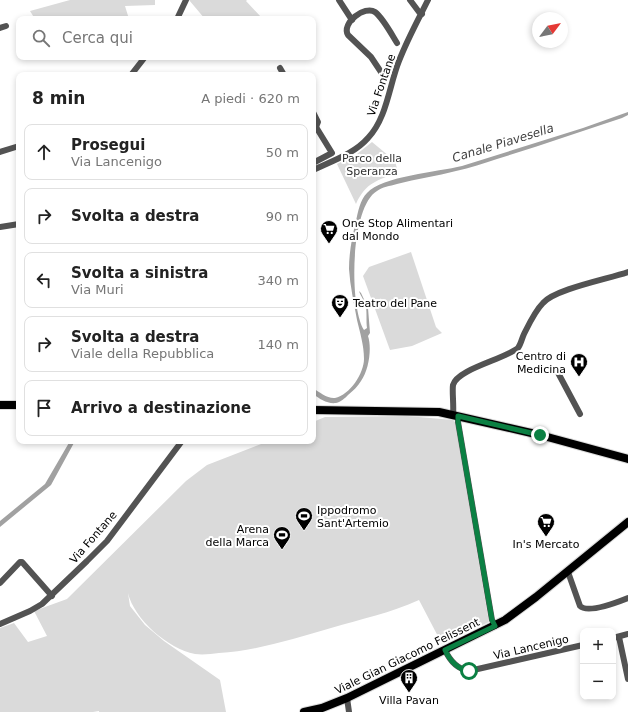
<!DOCTYPE html>
<html lang="it">
<meta charset="utf-8">
<style>
:root{--surface:#fff;--page:#f6f6f6;--text:#222;--muted:#767676;--line:#e0e0e0}
body{margin:0;font-family:"DejaVu Sans",sans-serif;background:var(--page);color:var(--text)}
.controls{position:absolute;right:12px;bottom:12px;display:grid;overflow:hidden;border-radius:8px;box-shadow:0 2px 6px #0003}
.controls button{width:36px;height:36px;display:grid;place-items:center;padding:0;border:0;border-bottom:1px solid var(--line);background:var(--surface);color:var(--text);font:20px sans-serif}
.compass{position:absolute;left:532px;top:12px;width:36px;height:36px;border-radius:50%;background:var(--surface);box-shadow:0 2px 6px #0003;rotate:58deg}
.stop{position:absolute;width:12px;height:12px;margin:-9px;border:3px solid #0b8043;border-radius:50%;background:#fff}
.stop.end{background:#0b8043;border-color:#fff;box-shadow:0 1px 4px #0008}
.list{margin:0;padding:0;list-style:none}
h2{display:flex;justify-content:space-between;align-items:center;height:52px;margin:0;padding:0 16px;font-size:17px}
h2 small{font-size:13px;font-weight:400;color:var(--muted)}
.list li{display:grid;grid-template-columns:26px 1fr auto;gap:12px;align-items:center;box-sizing:border-box;height:56px;margin:0 8px 8px;padding:0 8px;border:1px solid var(--line);border-radius:8px}
.list b{display:block;font-size:15px;white-space:nowrap}
.list p{margin:0;font-size:13px;white-space:nowrap;color:var(--muted)}
.list em{font-size:13px;font-style:normal;color:var(--muted)}
.icon{flex:none;width:22px;height:22px;fill:none;stroke:currentColor;stroke-width:2;stroke-linecap:round;stroke-linejoin:round}
.map{position:relative;flex:none;width:628px;height:712px;overflow:hidden}
.search{position:absolute;background:var(--surface);box-shadow:0 2px 6px #0003;left:16px;top:16px;width:300px;height:44px;display:flex;align-items:center;gap:10px;box-sizing:border-box;padding:0 14px;border-radius:8px;color:var(--muted);font-size:15px}
.panel{position:absolute;background:var(--surface);box-shadow:0 2px 6px #0003;left:16px;top:72px;width:300px;height:372px;border-radius:8px}
.map>svg:first-child{display:block}
.green{fill:#dadada}
.water{fill:#a1a1a1}
.lines{fill:none;stroke-linecap:round;stroke-linejoin:round}
.major-casing{stroke:#dbdbdb;stroke-width:10}
.minor{stroke:#535353;stroke-width:6}
.major{stroke:#000;stroke-width:8}
.route{stroke:#0b8043;stroke-width:5}
.labels{text-anchor:middle;stroke-width:4;stroke-linejoin:round;paint-order:stroke}
.street-label{font-size:11px;fill:#000;stroke:#fff}
.park-label{font-size:11px;fill:#313131;stroke:#fff}
.poi-label{font-size:11px;fill:#000;stroke:#fff;text-anchor:start}
.water-label{font-size:12px;font-style:italic;fill:#424242;stroke:#fff}
</style>
<div class="map">
<svg width="628" height="712" viewBox="0 0 628 712">
<rect width="100%" height="100%" fill="#fff"/>
<g class="green">
<polygon points="70,0 155,0 155,5 125,6 129,19 35,19 30,11"/>
<polygon points="189,0 247,0 246,1 261,17 258,19 205,19"/>
<path d="M372 142 395 161 398 172C377 181 366 182 356 204L337 164 357 154Z"/>
<polygon points="411,252 436,327 442,333 412,346 390,350 363,276 369,267"/>
<path d="M407 416 453 420 455 422 489 622 442 644 419 600C391 613 361 619 331 628 295 638 257 651 219 653 211 654 203 655 195 654 168 649 134 619 128 593L130 606 145 625 164 641 220 680 226 712H99V711L93 712H0V628L14 623 28 642 47 636 34 611 67 599 186 481 207 465 269 441H313V422L325 417Z"/>
</g>
<g class="water">
<path d="M628 112V115L622 118C580 132 539 146 497 159 484 163 470 168 456 171 437 176 416 179 397 184 390 186 382 187 377 191 350 207 349 306 364 330L367 328C366 322 367 313 366 307 365 301 361 297 359 291L361 293 368 308 370 333 368 336C372 348 369 370 361 381 358 386 353 391 348 395 345 398 341 402 336 403 327 404 320 399 313 394V388C319 392 328 399 335 398 350 395 364 373 364 359 364 345 360 333 357 320 354 303 350 286 349 269 349 253 352 237 356 221 358 212 360 200 367 193 382 176 438 172 462 166L583 128Z"/>
<polygon points="70,441 75,441 51,485 0,527 0,521 45,484"/>
</g>
<g class="lines">
<defs>
<g id="major">
<polyline points="0,405 19,405"/>
<polyline points="313,410 439,412 540,435 628,459"/>
<polyline points="304,712 322,708 347,698 505,620 536,597 628,522"/>
</g>
</defs>
<use href="#major" class="major-casing"/>
<g class="minor">
<polyline points="339,0 352,20"/>
<polyline points="410,0 419,12 422,14"/>
<polyline points="177,19 186,0"/>
<polyline points="0,28 6,26"/>
<polyline points="280,68 284,75"/>
<polyline points="131,75 145,57"/>
<path d="M383 75 371 57 348 35C341 23 365 5 375 12 383 18 392 35 397 43"/>
<polyline points="313,112 318,122 316,127 313,127"/>
<polyline points="0,152 19,146"/>
<polyline points="313,163 332,153 316,127"/>
<path d="M313 170C332 161 354 154 368 138 387 118 389 86 399 61 407 40 418 20 428 0"/>
<polyline points="0,227 19,224"/>
<polyline points="556,369 580,414"/>
<path d="M453 415C454 406 452 392 453 385 457 369 505 359 518 348 521 344 522 338 524 334 529 324 535 311 543 303 555 289 608 279 628 272"/>
<polyline points="458,416 458,422 492,620 495,626"/>
<path d="M568 572 580 606C588 614 618 602 628 598"/>
<polyline points="0,583 20,562 22,562 52,596"/>
<polyline points="0,624 30,611 42,604 87,561 107,541 182,441"/>
<polyline points="619,637 628,679"/>
<polyline points="613,638 628,634"/>
<path d="M445 650C450 661 457 669 469 671L583 645"/>
<polyline points="347,698 349,712"/>
</g>
<use href="#major" class="major"/>
</g>
<g class="lines">
<path class="route" d="M469 671C457 669 450 661 445 650L495 626 492 620 458 422V416L540 435"/>
</g>
<defs>
<symbol id="supermarket-pin" viewBox="-11 -11 22 30"><path d="M0 17L-7.5 6A9.5 9.5 0 1 1 7.5 6Z" fill="#000" stroke="#fff"/><path d="M-6-5.5h2.5l.6 2H6L4.5 2H-2.5L-4.4-4H-6ZM-1.5 3.2a1.3 1.3 0 1 0 .1 0ZM3 3.2a1.3 1.3 0 1 0 .1 0Z" fill="#fff"/></symbol>
<symbol id="theatre-pin" viewBox="-11 -11 22 30"><path d="M0 17L-7.5 6A9.5 9.5 0 1 1 7.5 6Z" fill="#000" stroke="#fff"/><path d="M-5-5.5Q0-4 5-5.5V0Q5 5 0 6Q-5 5-5 0ZM-3.3-2.5H-1v1.5H-3.3ZM1-2.5H3.3v1.5H1ZM-2.8 1Q0 5.5 2.8 1Z" fill="#fff"/></symbol>
<symbol id="hospital-pin" viewBox="-11 -11 22 30"><path d="M0 17L-7.5 6A9.5 9.5 0 1 1 7.5 6Z" fill="#000" stroke="#fff"/><path d="M-5-5h3v3.5h4V-5h3V5h-3V1.5h-4V5h-3Z" fill="#fff"/></symbol>
<symbol id="stadium-pin" viewBox="-11 -11 22 30"><path d="M0 17L-7.5 6A9.5 9.5 0 1 1 7.5 6Z" fill="#000" stroke="#fff"/><path d="M0-5a6.5 5 0 1 0 0 10a6.5 5 0 1 0 0-10ZM-3.5-1.8h7v3.6h-7Z" fill="#fff"/></symbol>
<symbol id="building-pin" viewBox="-11 -11 22 30"><path d="M0 17L-7.5 6A9.5 9.5 0 1 1 7.5 6Z" fill="#000" stroke="#fff"/><path d="M-4-6H4V6H1V3H-1V6H-4ZM-2.5-4.3h1.7v1.8h-1.7ZM.8-4.3h1.7v1.8H.8ZM-2.5-1h1.7V.8h-1.7ZM.8-1h1.7V.8H.8Z" fill="#fff"/></symbol>
</defs>
<g fill-rule="evenodd">
<use href="#supermarket-pin" x="319" y="219" width="20" height="27"/>
<use href="#theatre-pin" x="330" y="293" width="20" height="27"/>
<use href="#hospital-pin" x="569" y="352" width="20" height="27"/>
<use href="#stadium-pin" x="294" y="506" width="20" height="27"/>
<use href="#supermarket-pin" x="536" y="512" width="20" height="27"/>
<use href="#stadium-pin" x="272" y="525" width="20" height="27"/>
<use href="#building-pin" x="399" y="668" width="20" height="27"/>
</g>
<g class="labels">
<g class="street-label">
<text transform="translate(381 85) rotate(-71)" y="4">Via Fontane</text>
<text transform="translate(93 537) rotate(-49)" y="4">Via Fontane</text>
<text transform="translate(531 647) rotate(-13)" y="4">Via Lancenigo</text>
<text transform="translate(407 656) rotate(-26)" y="4">Viale Gian Giacomo Felissent</text>
</g>
<g class="park-label">
<text x="372" y="162">Parco della<tspan x="372" dy="13">Speranza</tspan></text>
</g>
<g class="poi-label">
<text x="342" y="227">One Stop Alimentari<tspan x="342" dy="13">dal Mondo</tspan></text>
<text x="353" y="307">Teatro del Pane</text>
<text x="566" y="360" text-anchor="end">Centro di<tspan x="566" dy="13">Medicina</tspan></text>
<text x="317" y="514">Ippodromo<tspan x="317" dy="13">Sant'Artemio</tspan></text>
<text x="269" y="533" text-anchor="end">Arena<tspan x="269" dy="13">della Marca</tspan></text>
<text x="546" y="548" text-anchor="middle">In's Mercato</text>
<text x="409" y="704" text-anchor="middle">Villa Pavan</text>
</g>
<g class="water-label">
<text transform="translate(503 143) rotate(-17)" y="4">Canale Piavesella</text>
</g>
</g>
</svg>
<div class="controls">
<button>+</button>
<button>−</button>
</div>
<svg class="compass" viewBox="-18 -18 36 36"><path d="M0-13l5 13h-10z" fill="#e53935"/><path d="M0 13l5-13h-10z" fill="#767676"/></svg>
<div class="stop" style="left:469px;top:671px"></div>
<div class="stop end" style="left:540px;top:435px"></div>
<div class="search"><svg class="icon" aria-label="search" viewBox="0 0 24 24"><circle cx="10" cy="10" r="6"/><path d="M15 15l6 6"/></svg>Cerca qui</div>
<section class="panel">
<h2>8 min<small>A piedi · 620 m</small></h2>
<ul class="list">
<li><svg class="icon" aria-label="ahead" viewBox="0 0 24 24"><path d="M12 20V5M6 11l6-6 6 6"/></svg><div><b>Prosegui</b><p>Via Lancenigo</p></div><em>50 m</em></li>
<li><svg class="icon" aria-label="right" viewBox="0 0 24 24"><path d="M7 20v-9h11M14 6l5 5-5 5"/></svg><div><b>Svolta a destra</b></div><em>90 m</em></li>
<li><svg class="icon" aria-label="left" viewBox="0 0 24 24"><path d="M17 20v-9H6M10 6l-5 5 5 5"/></svg><div><b>Svolta a sinistra</b><p>Via Muri</p></div><em>340 m</em></li>
<li><svg class="icon" aria-label="right" viewBox="0 0 24 24"><path d="M7 20v-9h11M14 6l5 5-5 5"/></svg><div><b>Svolta a destra</b><p>Viale della Repubblica</p></div><em>140 m</em></li>
<li><svg class="icon" aria-label="arrive" viewBox="0 0 24 24"><path d="M6 21V4h12l-3 4 3 4H6"/></svg><div><b>Arrivo a destinazione</b></div></li>
</ul>
</section>
</div>
